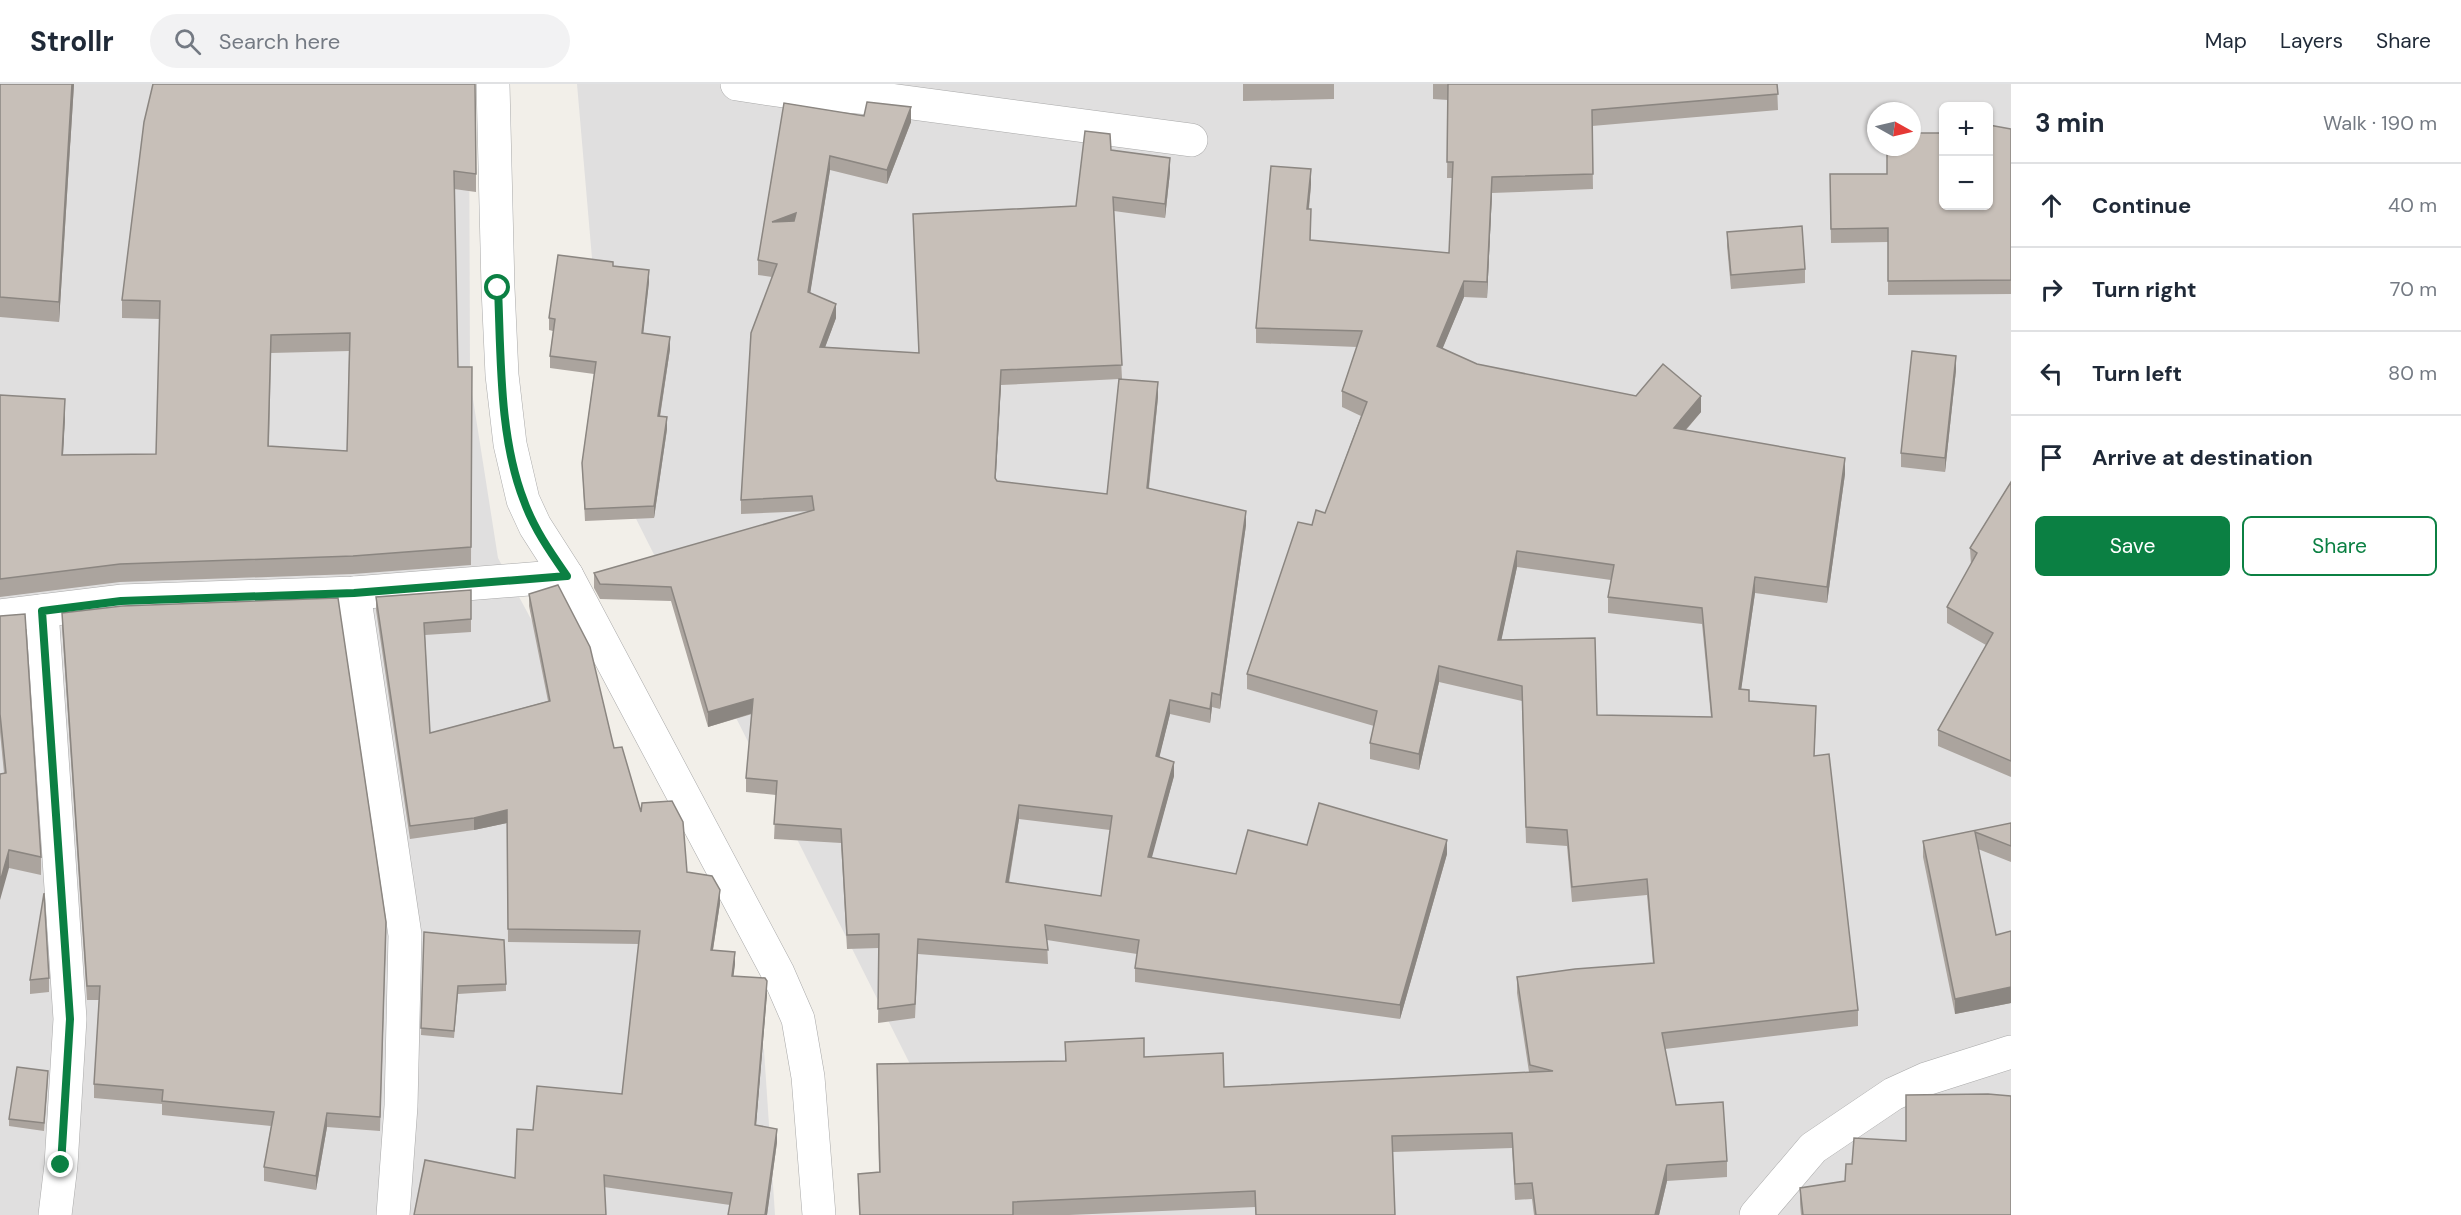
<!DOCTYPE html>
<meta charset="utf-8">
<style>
:root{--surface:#fff;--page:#f2f2f3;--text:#1f2937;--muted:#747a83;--line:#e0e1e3;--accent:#0b8043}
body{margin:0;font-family:"DM Sans",sans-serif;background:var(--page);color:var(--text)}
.controls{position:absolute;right:18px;top:18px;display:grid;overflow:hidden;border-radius:9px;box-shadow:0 2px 4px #0004}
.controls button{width:54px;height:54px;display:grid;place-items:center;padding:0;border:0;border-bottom:2px solid var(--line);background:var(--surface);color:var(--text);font:30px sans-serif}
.compass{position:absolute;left:1867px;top:18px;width:54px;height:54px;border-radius:50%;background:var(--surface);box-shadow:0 2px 4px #0004;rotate:98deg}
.stop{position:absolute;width:18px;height:18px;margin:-14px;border:4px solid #0b8043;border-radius:50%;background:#fff}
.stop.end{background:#0b8043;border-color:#fff;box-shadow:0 2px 6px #0008}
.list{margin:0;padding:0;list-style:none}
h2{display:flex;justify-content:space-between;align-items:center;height:78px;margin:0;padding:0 24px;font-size:26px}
h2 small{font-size:20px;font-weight:400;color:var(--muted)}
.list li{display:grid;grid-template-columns:39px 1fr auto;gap:18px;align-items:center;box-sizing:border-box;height:84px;padding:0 24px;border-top:2px solid var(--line)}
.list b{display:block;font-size:22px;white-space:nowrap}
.list em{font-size:20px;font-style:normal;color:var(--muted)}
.actions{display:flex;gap:12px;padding:18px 24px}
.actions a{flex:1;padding:14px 0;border:2px solid var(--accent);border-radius:9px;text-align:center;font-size:21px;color:var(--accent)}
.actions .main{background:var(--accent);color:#fff}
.icon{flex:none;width:33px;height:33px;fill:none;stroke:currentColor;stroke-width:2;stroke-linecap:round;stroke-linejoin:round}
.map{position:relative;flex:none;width:2011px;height:1131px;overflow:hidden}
header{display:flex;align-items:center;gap:36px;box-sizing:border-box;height:84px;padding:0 30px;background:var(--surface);border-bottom:2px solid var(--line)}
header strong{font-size:28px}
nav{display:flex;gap:33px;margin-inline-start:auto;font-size:21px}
.search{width:420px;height:54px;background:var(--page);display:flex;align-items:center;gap:15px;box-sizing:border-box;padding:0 21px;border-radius:33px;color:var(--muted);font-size:22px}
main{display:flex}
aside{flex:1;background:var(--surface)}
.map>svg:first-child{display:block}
.residential{fill:#e0dfdf;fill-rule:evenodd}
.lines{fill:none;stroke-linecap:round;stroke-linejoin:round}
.minor-casing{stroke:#a9a9a9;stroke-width:34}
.tertiary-casing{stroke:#a9a9a9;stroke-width:34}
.minor{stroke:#fff;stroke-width:33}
.tertiary{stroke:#fff;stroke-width:33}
.wall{fill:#aba49e;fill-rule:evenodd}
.shaded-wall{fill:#8b8681}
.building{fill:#c7bfb8;stroke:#8b8681;stroke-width:1.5;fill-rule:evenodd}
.route{stroke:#0b8043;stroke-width:8}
</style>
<header>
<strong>Strollr</strong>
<div class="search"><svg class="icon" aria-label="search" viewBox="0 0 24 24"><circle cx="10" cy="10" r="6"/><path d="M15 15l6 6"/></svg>Search here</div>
<nav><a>Map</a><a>Layers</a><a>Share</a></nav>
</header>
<main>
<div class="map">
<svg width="2011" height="1131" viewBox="0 0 2011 1131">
<rect width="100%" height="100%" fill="#f2efe9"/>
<g class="residential">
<polygon points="0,0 469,0 470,296 498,474 764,966 775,1131 0,1131"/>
<path d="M577 0H2011V1131H933L915 990 610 383ZM1944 22H1988V122H1944ZM1876 27H1912V63H1876Z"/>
</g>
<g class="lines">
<defs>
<g id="minor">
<polyline points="737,0 784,7 882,15 1191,56"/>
<polyline points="354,509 405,851 401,1022 393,1131"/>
<polyline points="42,527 70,935 61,1081 55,1131"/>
<polyline points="0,532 121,517 354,509 567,492"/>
<polyline points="1756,1131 1813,1064 1893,1010 1926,995 2011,968"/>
</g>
<polyline id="tertiary" points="493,0 498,204 502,291 510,360 523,416 535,442 567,492 778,889 798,935 808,993 819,1131"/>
</defs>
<use href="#minor" class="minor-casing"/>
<use href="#tertiary" class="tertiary-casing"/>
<use href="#minor" class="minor"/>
<use href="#tertiary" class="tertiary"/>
</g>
<g class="wall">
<polygon points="0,0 74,0 59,238 0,233"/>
<polygon points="1243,0 1334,0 1334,15 1243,17"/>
<path d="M1433 0H1777L1778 26 1592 42 1593 105 1492 109 1487 214 1464 213 1442 265 1477 280 1701 328 1686 346 1845 390 1827 519 1755 509 1741 605 1749 617 1816 638 1814 672 1858 926V942L1665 965 1676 1021 1727 1077V1093L1667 1097 1659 1131H1534L1532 1115 1515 1116 1512 1064 1393 1068 1395 1131H1256L1255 1123 1069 1131H859L858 1090 879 1088 877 980 1065 977V958L1144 973 1224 1003 1529 988 1517 909V893L1653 880 1647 811 1572 818 1567 762 1526 759 1522 617 1439 598 1419 686 1370 675V659L1374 642 1247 605V590L1312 441 1325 429 1361 332 1342 323V307L1357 263 1256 259V244L1311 101 1309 125 1311 141 1310 156 1449 169 1453 94H1447L1448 16 1433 15ZM1517 483 1611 496 1608 513V529L1702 540 1711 633 1597 631 1501 556Z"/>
<path d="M784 19 864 32 911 38 887 100 830 86 810 209 836 234 825 263 919 269 913 130 1076 122 1111 66 1170 88 1165 134 1114 127 1122 295 1158 313 1149 404 1246 441 1220 625 1212 623 1210 639 1170 630 1159 673 1174 692 1151 774 1236 790 1307 761 1447 770 1400 935 1135 898V884L1137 870 1047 856 1048 880 918 870 915 934 878 939 879 864 847 865 841 759 774 755 776 711 746 708V694L752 630 708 643 671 517 600 515 594 504V489L812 427 741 430V416L772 193 758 191V176ZM1119 295 1107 410 997 397 995 395 1001 301ZM1019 735 1110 746 1101 812 1009 799Z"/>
<path d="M144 38 476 90V108L454 105 458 283H472L471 481 353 490 120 498 0 513V311L65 333 63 371 156 370 160 235 122 234V216ZM349 267 347 367 269 362 271 269Z"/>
<polygon points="2011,45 2011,210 1888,211 1888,158 1831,159 1830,90 1944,122"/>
<polygon points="1727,148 1805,185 1805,199 1731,205 1727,162"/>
<polygon points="613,182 649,198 643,249 670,265 660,333 667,345 654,434 585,437 582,379 594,290 550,284 550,272 553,247 549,246 549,234"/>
<polygon points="1956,286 1945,388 1901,383 1901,369"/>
<polygon points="2011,398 2011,693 1938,662 1938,646 1986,561 1947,539 1947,523 1971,481 1970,464"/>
<polygon points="471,506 471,548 425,551 430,649 548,617 529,522 529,510 614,664 641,728 687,788 720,819 713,866 735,880 733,892 767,910 756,1042 777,1058 767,1131 728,1131 730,1121 604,1103 515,1094 533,1046 622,1010 639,860 508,858 507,739 474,746 410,755 376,526 376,513"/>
<polygon points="62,529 386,852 380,1047 327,1043 316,1106 264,1097 264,1083 271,1042 162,1031 162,1020 94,1014 94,1000 99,916 87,916 62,543"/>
<polygon points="0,532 41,773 41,791 9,784 4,689 0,648"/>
<polygon points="2011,739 2011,778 1978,765 1996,851 2011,847 2011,919 1955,930 1923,773 1923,757"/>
<polygon points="424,848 506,900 506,907 458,910 454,954 421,951"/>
<polygon points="49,894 49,908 30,910 30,896"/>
<polygon points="48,995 44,1047 9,1042 9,1035"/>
<polygon points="1852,1080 2011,1131 1801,1131 1800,1120 1800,1104 1845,1097"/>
</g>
<g class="shaded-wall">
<polygon points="72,0 74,0 59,238 59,218"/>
<polygon points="911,23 911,38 887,100 887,86"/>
<polygon points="830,72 830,86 808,223 808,208"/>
<polygon points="1170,74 1170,88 1165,134 1165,120"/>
<polygon points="1311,85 1311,101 1307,140 1307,125"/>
<polygon points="1492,93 1492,109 1487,214 1487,198"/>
<polygon points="796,129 796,144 772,138"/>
<polygon points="649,186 649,198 642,261 642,249"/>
<polygon points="1464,197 1464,213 1437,278 1437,262"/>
<polygon points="836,220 836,234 820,277 820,263"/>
<polygon points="670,253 670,265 658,344 658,332"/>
<polygon points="1956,272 1956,286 1945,388 1945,374"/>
<polygon points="1001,286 1001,301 995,408 995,394"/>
<polygon points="1158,298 1158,313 1147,418 1147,404"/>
<polygon points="1701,312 1701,328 1674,359 1674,344"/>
<polygon points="65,315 65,333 62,389 62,371"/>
<polygon points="667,333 667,345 654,434 654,422"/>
<polygon points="1845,374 1845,390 1827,519 1827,503"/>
<polygon points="1246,427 1246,441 1220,625 1220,611"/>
<polygon points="1517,467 1517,483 1498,572 1498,556"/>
<polygon points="1755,493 1755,509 1739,621 1739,605"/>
<polygon points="1439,582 1439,598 1419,686 1419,670"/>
<polygon points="1212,609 1212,623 1210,639 1210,625"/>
<polygon points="753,615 753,629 708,643 708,628"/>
<polygon points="1170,616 1170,630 1156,687 1156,672"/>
<polygon points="1174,678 1174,692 1148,788 1148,773"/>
<polygon points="1019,721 1019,735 1006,813 1006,798"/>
<polygon points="507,726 507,739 474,746 474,734"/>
<polygon points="1447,756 1447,770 1400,935 1400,921"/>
<polygon points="9,766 9,784 0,816 0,798"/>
<polygon points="720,806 720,819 711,878 711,866"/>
<polygon points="735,868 735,880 732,905 732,892"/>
<polygon points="767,897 767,910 755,1054 755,1041"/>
<polygon points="2011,903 2011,919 1955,930 1955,915"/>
<polygon points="327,1029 327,1043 316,1106 316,1092"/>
<polygon points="777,1045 777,1058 767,1131 765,1131"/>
<polygon points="1667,1081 1667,1097 1659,1131 1655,1131"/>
</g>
<g class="building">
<polygon points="0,0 72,0 59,218 0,213"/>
<path d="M153 0H475L476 90 454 87 458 283H472L471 463 353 472 120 480 0 495V311L65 315 62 371 156 370 160 217 122 216 144 38ZM350 249 347 367 268 362 271 251Z"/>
<path d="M1448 0H1777L1778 10 1592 26 1593 90 1492 93 1487 198 1464 197 1437 262 1477 280 1636 312 1663 280 1701 312 1674 344 1845 374 1827 503 1755 493 1739 605 1749 606V617L1816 622 1814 672 1829 670 1858 926 1662 949 1676 1021 1723 1018 1727 1077 1667 1081 1655 1131H1536L1532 1099 1515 1100 1512 1049 1392 1052 1395 1131H1256L1255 1107 1013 1118V1131H860L858 1090 880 1088 877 980 1066 977 1065 958 1144 954V973L1223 969 1224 1003 1553 987 1530 981 1517 893 1575 885 1654 879 1647 795 1572 803 1567 746 1526 743 1522 602 1439 582 1419 670 1370 659 1377 627 1247 590 1298 438 1312 441 1316 426 1325 429 1367 318 1342 307 1362 247 1256 244 1271 82 1311 85 1307 125H1311L1310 156 1449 169 1453 78H1447ZM1517 467 1614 481 1608 513 1702 524 1712 633 1597 631 1595 554 1498 556Z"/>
<path d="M867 18 911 23 887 86 830 72 808 208 836 220 820 263 919 269 913 130 1076 122 1085 47 1110 50 1111 66 1170 74 1165 120 1113 113 1122 281 1001 286 995 394 997 397 1107 410 1119 295 1158 298 1147 404 1246 427 1220 611 1212 609 1210 625 1170 616 1156 672 1174 678 1148 773 1236 790 1248 746 1307 761 1319 719 1447 756 1400 921 1135 884 1139 856 1045 841 1048 866 918 855 915 920 878 925 879 850 847 851 841 745 774 740 777 697 746 694 753 615 708 628 671 503 600 500 594 489 814 426 812 412 741 416 751 249 777 180 758 176 784 19 864 32ZM796 129 794 137 772 138ZM1019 721 1112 732 1101 812 1006 798Z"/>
<polygon points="1989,41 2011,45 2011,196 1888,197 1888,144 1831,145 1830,90 1887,90 1887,63 1912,63 1912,49 1944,49 1944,122 1989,122"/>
<polygon points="1802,142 1805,185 1731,191 1727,148"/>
<polygon points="558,171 613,178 613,182 649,186 642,249 670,253 658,332 667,333 654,422 585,425 582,379 596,278 550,272 555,235 549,234"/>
<polygon points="1912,267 1956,272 1945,374 1901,369"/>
<polygon points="2011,398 2011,677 1938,646 1993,549 1947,523 1977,469 1970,464"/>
<polygon points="558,501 590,563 614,664 622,663 641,728 642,719 672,717 683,738 687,788 712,792 720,806 711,866 735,868 732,892 765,894 767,897 755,1041 777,1045 765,1131 728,1131 732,1109 604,1091 606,1131 414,1131 425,1076 515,1094 517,1045 533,1046 537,1002 622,1010 640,847 508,845 507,726 474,734 410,742 376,513 471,506 471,535 424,539 430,649 550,617 529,510"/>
<polygon points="338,514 386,838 380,1033 327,1029 316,1092 264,1083 274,1028 162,1017 163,1006 94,1000 100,902 87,902 62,529 122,522"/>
<polygon points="25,530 41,773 9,766 0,798 0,690 6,689 0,630 0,532"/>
<polygon points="2011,739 2011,762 1975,748 1996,851 2011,847 2011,903 1955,915 1923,757"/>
<polygon points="44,809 49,894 30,896"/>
<polygon points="424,848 504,856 506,900 458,902 454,947 421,944"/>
<polygon points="17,983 48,987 44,1039 9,1035"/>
<polygon points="1988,1010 2011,1012 2011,1131 1803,1131 1800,1104 1845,1097 1846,1080 1852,1080 1854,1054 1906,1057 1906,1011"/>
</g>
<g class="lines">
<path class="route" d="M61 1081 70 935 42 527 121 517 354 509 567 492C551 469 534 445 524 417 499 354 501 272 498 204"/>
</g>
</svg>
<div class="controls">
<button>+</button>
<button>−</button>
</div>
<svg class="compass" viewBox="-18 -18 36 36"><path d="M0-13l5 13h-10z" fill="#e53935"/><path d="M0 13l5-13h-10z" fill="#747a83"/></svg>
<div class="stop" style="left:498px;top:204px"></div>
<div class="stop end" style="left:61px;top:1081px"></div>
</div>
<aside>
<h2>3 min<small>Walk · 190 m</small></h2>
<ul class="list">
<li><svg class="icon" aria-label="ahead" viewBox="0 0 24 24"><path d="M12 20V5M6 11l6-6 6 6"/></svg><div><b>Continue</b></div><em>40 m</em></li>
<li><svg class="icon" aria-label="right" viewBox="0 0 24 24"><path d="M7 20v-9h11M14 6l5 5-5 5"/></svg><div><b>Turn right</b></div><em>70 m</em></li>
<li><svg class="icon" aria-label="left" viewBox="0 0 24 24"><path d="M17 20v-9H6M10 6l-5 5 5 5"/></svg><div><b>Turn left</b></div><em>80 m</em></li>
<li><svg class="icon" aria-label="arrive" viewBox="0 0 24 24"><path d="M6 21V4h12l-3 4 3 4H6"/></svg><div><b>Arrive at destination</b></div></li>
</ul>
<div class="actions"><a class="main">Save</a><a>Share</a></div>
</aside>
</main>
